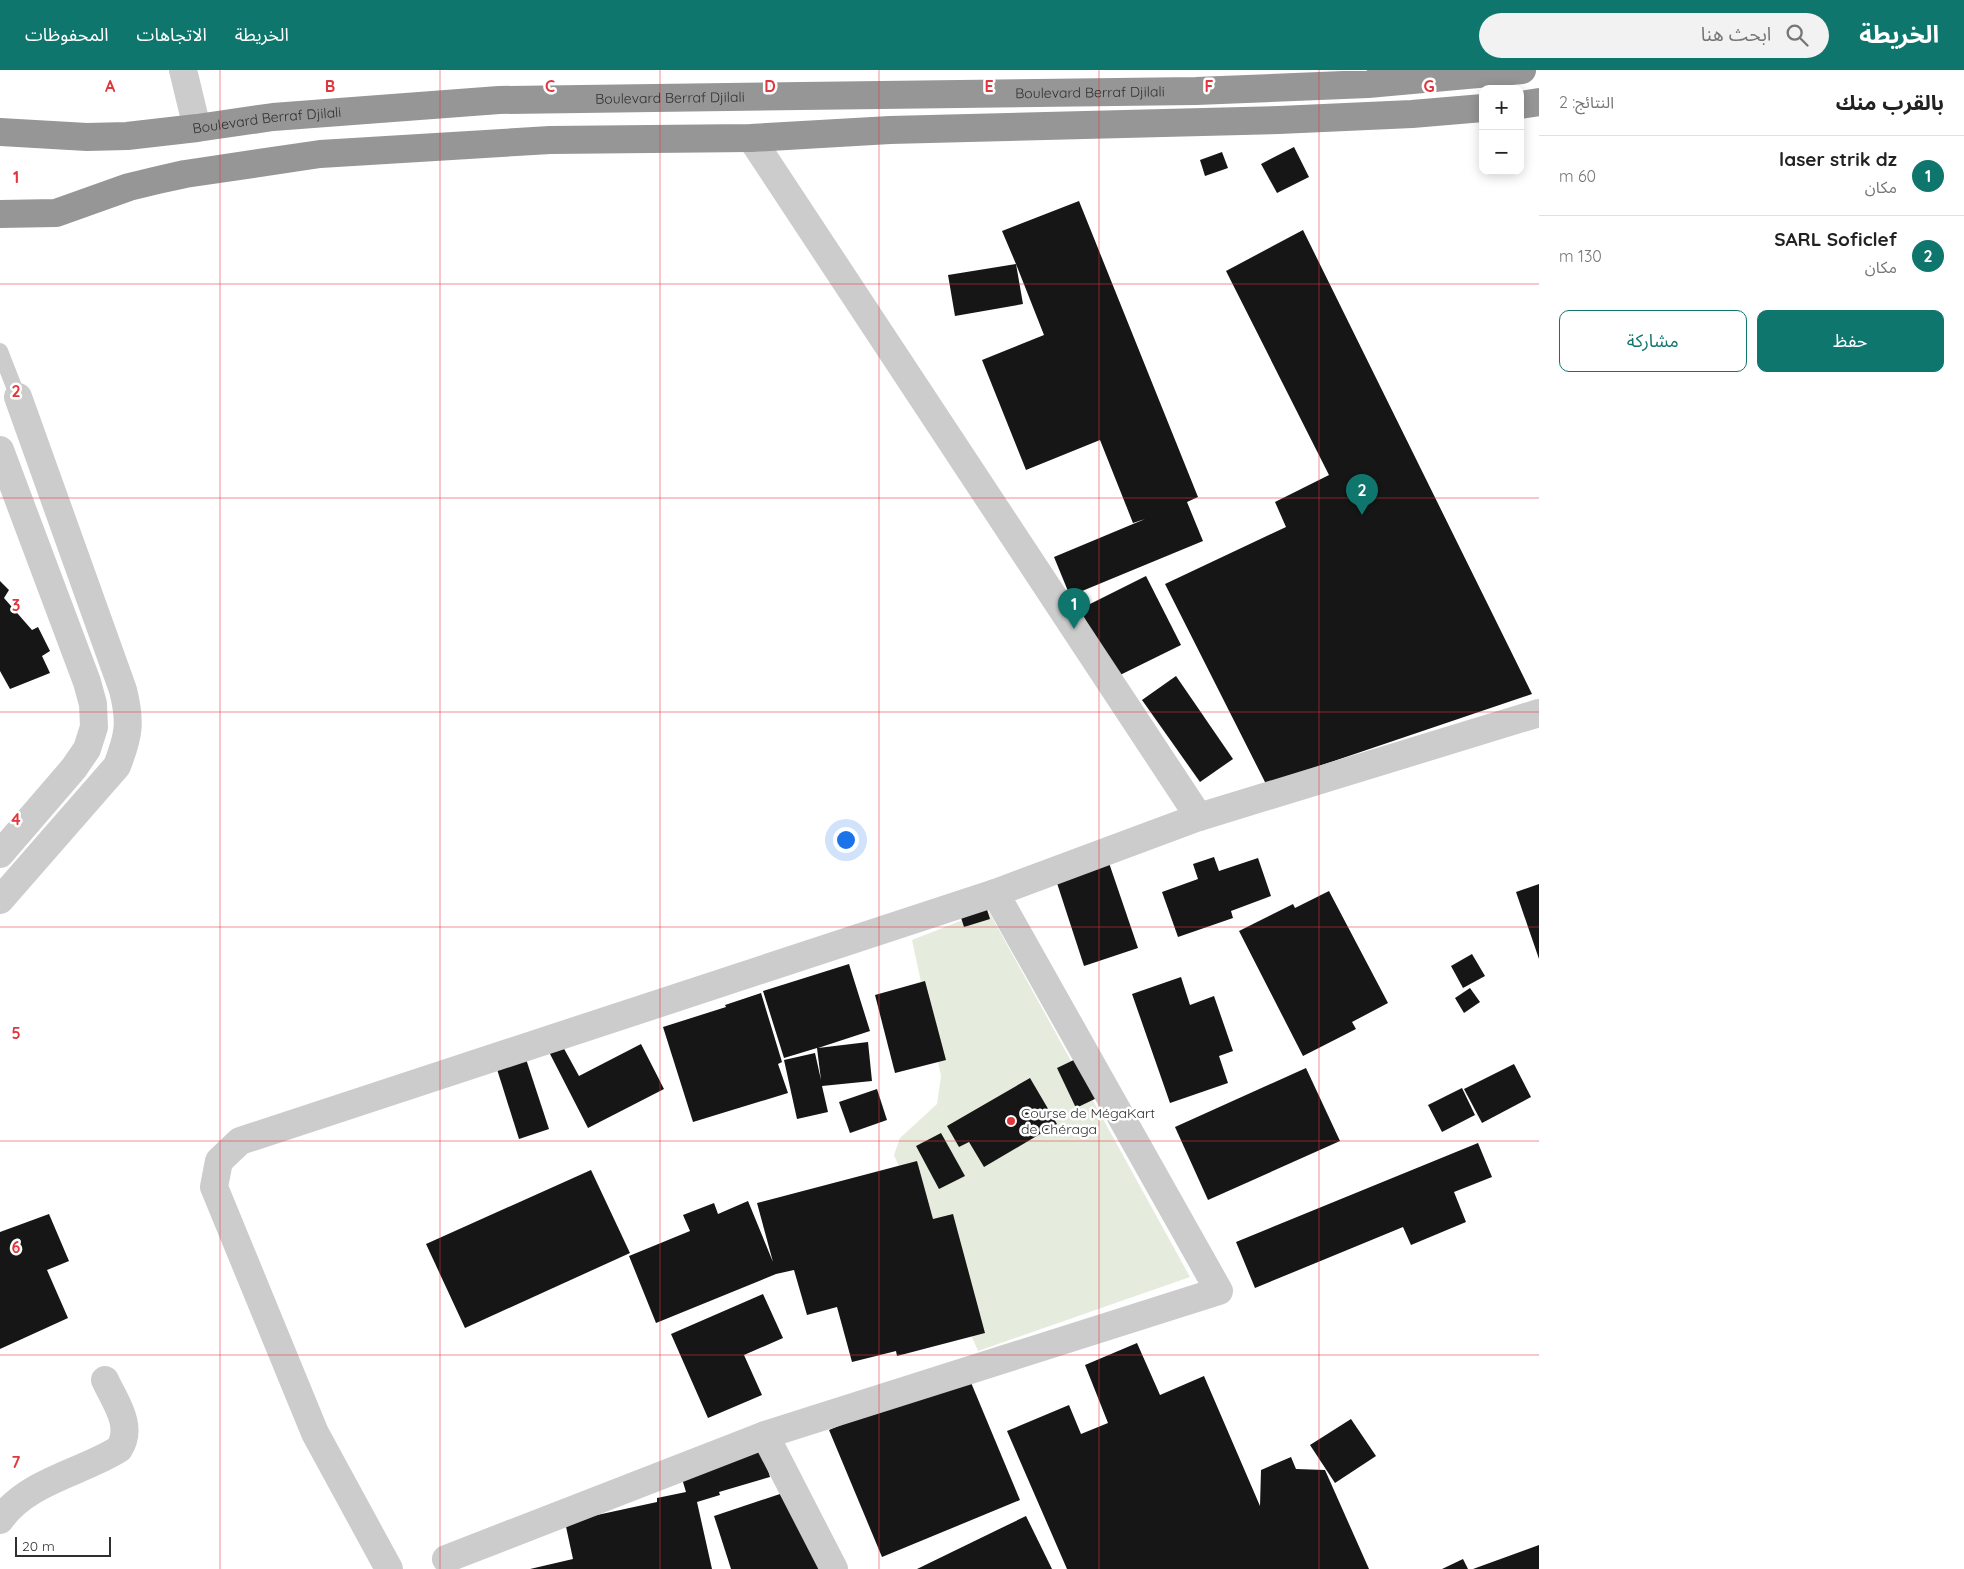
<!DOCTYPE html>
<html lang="ar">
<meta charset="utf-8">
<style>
:root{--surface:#fff;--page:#f2f2f2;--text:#222;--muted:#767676;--line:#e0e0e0;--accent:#0f766e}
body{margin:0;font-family:Quicksand,"Noto Sans Arabic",sans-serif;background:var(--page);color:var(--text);direction:rtl}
.controls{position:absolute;right:15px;top:15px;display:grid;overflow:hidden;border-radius:10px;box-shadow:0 2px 12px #0003}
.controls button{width:45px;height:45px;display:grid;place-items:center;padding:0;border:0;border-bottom:1px solid var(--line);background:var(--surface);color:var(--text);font:25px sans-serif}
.scale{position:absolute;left:15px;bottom:12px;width:96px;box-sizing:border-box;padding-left:5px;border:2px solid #2f2f2f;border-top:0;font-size:14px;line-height:18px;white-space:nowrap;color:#2f2f2f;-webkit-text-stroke:4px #fff;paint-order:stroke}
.you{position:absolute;left:845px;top:769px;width:18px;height:18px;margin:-12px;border:4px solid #fff;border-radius:50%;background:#1a73e8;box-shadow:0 0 0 8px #1a73e833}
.badge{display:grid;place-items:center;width:32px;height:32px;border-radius:50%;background:var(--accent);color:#fff;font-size:16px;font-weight:700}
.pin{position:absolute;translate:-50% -41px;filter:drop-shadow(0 1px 2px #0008)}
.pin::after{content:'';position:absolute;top:26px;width:18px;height:15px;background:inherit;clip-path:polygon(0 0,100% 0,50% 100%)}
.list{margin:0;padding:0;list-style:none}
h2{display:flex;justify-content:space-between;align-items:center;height:65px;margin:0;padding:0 20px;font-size:21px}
h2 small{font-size:16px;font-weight:400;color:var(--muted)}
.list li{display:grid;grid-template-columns:32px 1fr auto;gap:15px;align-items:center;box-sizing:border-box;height:80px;padding:0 20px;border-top:1px solid var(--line)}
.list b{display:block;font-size:19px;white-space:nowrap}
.list p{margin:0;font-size:16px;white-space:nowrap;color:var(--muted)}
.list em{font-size:16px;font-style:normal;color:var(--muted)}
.actions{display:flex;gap:10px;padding:15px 20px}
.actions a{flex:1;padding:11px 0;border:1px solid var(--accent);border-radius:10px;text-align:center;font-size:18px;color:var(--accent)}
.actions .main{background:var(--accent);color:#fff}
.icon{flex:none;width:28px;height:28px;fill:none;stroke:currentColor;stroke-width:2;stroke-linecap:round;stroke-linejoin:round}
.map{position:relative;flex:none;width:1539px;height:1499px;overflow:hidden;direction:ltr}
header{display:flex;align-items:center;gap:30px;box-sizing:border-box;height:70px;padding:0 25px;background:var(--accent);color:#fff}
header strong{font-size:24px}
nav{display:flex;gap:28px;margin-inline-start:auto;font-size:18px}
.search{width:350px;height:45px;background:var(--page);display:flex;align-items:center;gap:12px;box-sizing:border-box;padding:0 18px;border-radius:28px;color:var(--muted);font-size:19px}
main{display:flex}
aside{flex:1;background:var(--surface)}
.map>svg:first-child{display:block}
.green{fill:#e5ecdd}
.building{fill:#161616}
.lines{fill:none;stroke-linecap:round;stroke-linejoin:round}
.lane{stroke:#ccc;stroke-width:16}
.street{stroke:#ccc;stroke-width:28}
.highway{stroke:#969696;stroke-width:28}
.grid{fill:none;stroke:#e0373f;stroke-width:1;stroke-opacity:0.55}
.poi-dot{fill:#e0373f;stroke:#fff;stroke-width:2}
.labels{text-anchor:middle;stroke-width:5;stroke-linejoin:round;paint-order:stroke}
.street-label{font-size:14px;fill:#2f2f2f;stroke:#fff}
.poi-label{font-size:14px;fill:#2f2f2f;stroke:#fff;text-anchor:start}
.grid-label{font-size:16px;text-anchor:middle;font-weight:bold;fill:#e0373f;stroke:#fff;stroke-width:5;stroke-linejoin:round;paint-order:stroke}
</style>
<header>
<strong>الخريطة</strong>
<div class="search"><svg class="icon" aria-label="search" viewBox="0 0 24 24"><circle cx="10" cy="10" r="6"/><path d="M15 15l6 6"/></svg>ابحث هنا</div>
<nav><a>الخريطة</a><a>الاتجاهات</a><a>المحفوظات</a></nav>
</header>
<main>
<aside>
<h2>بالقرب منك<small>النتائج: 2</small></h2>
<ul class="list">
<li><span class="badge">1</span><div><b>laser strik dz</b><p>مكان</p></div><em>60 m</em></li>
<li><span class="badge">2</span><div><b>SARL Soficlef</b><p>مكان</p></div><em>130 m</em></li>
</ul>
<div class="actions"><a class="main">حفظ</a><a>مشاركة</a></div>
</aside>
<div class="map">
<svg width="1539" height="1499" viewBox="0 0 1539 1499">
<rect width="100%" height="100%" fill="#fff"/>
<polygon class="green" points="988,840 1190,1207 978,1281 894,1085 900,1068 937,1034 941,1006 912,870"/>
<g class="building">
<polygon points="1294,77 1309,107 1277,123 1261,94"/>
<polygon points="1222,82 1228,98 1205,106 1200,90"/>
<polygon points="1079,131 1198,427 1187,432 1203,471 1070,526 1054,487 1145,449 1133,453 1100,370 1026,400 982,290 1044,265 1016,194 1023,234 955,246 948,205 1016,194 1002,161"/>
<polygon points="1303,160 1532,624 1266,714 1165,514 1286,457 1275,432 1329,405 1226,201"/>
<polygon points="1146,506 1181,575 1114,608 1080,539"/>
<polygon points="0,511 9,520 4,528 32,560 38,557 50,581 42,586 50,603 10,619 0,601"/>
<polygon points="1176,606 1233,689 1200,712 1142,630"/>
<polygon points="1214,787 1219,801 1258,788 1271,826 1231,841 1233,848 1178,867 1162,822 1198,809 1193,794"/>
<polygon points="1108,790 1138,878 1084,896 1055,807"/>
<polygon points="1539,814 1539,889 1516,822"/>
<polygon points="1329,821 1388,933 1352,952 1356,959 1303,986 1239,861 1293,834 1295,838"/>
<polygon points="983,827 990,849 964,857 957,835"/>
<polygon points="1472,884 1485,906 1463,918 1451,896"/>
<polygon points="849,894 870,961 818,978 868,972 872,1011 822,1016 828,1042 797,1049 784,990 815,983 821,1010 817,978 784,988 763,921"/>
<polygon points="1181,907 1190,935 1214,926 1233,981 1219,986 1228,1013 1170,1033 1132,924"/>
<polygon points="925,911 946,990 895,1003 875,925"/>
<polygon points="1470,918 1480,932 1464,943 1455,928"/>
<polygon points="761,923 782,992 778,994 788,1023 693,1052 663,957 726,937 725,935"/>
<polygon points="641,974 664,1019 588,1058 549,982 562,975 579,1006"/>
<polygon points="525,986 549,1059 519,1069 496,996"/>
<polygon points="1082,986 1101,1026 1076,1038 1057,998"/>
<polygon points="1514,994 1531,1027 1482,1053 1464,1019"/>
<polygon points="1306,998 1340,1071 1208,1130 1175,1057"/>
<polygon points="1030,1008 1057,1054 984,1097 969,1072 959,1077 947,1056"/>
<polygon points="1462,1018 1475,1045 1442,1062 1428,1035"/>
<polygon points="877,1019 887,1050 850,1063 839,1032"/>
<polygon points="941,1063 965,1106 939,1119 916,1076"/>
<polygon points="1478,1073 1492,1107 1454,1122 1466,1152 1411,1175 1403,1157 1255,1218 1236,1172"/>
<polygon points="917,1091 933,1149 953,1144 985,1263 897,1286 896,1281 852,1292 837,1237 807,1245 794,1200 776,1204 656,1253 629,1186 690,1161 683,1145 714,1133 718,1144 748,1131 773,1192 757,1133"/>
<polygon points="591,1100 630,1183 465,1258 426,1174"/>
<polygon points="49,1144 69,1191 47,1200 68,1248 0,1279 0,1162"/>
<polygon points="763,1224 783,1268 744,1285 762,1325 708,1348 671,1264"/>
<polygon points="1137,1273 1160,1325 1204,1306 1260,1436 1261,1400 1291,1387 1296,1399 1325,1400 1369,1499 1067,1499 1007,1361 1069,1335 1081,1364 1108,1353 1085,1295"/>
<polygon points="967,1303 1020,1430 882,1487 829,1360"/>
<polygon points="1351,1349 1376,1386 1335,1413 1310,1375"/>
<polygon points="762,1378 770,1407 719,1422 720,1425 697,1432 712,1499 530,1499 573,1489 565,1452 657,1432 657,1428 686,1422 680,1402"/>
<polygon points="801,1417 828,1499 731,1499 714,1446"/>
<polygon points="1026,1446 1052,1499 917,1499"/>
<polygon points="1539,1475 1539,1499 1473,1499"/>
<polygon points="1463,1489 1468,1499 1442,1499"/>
</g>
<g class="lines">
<polyline class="lane" points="0,281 18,327"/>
<g class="street">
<polyline points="183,0 197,58"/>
<polyline points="751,68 1199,747"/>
<polyline points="0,380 87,612 93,634 94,657 87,679 74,698 0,784"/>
<path d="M0 830 117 696C129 665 131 652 123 620L18 327"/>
<polyline points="765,1365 834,1499"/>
<path d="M0 1450C27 1411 81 1403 119 1379 134 1356 115 1332 105 1310"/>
<polyline points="446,1489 765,1365 1219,1221 995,823"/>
<polyline points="389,1499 315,1363 214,1117 219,1091 240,1071 995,823 1199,747 1539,643"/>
</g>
<g class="highway">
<polyline points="1520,35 1539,32"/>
<path id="s1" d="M0 62 87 67 127 66 197 58 273 47 499 30 1196 21 1368 14 1522 0"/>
<polyline points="0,144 56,143 129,117 158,110 185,104 320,84 550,70 751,68 890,60 1279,50 1412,44 1483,38"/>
</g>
</g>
<path class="grid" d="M220 0V1499M440 0V1499M660 0V1499M879 0V1499M1099 0V1499M1319 0V1499M0 214H1539M0 428H1539M0 642H1539M0 857H1539M0 1071H1539M0 1285H1539"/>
<circle class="poi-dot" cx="1011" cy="1051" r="5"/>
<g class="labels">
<g class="street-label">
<text dy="5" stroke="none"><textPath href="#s1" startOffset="1092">Boulevard Berraf Djilali</textPath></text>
<text dy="5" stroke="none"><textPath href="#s1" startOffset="672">Boulevard Berraf Djilali</textPath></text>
<text dy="5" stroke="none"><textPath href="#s1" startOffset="268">Boulevard Berraf Djilali</textPath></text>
</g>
<g class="poi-label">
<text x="1021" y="1048">Course de MégaKart<tspan x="1021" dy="16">de Chéraga</tspan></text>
</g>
</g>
<g class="grid-label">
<text x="110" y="22">A</text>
<text x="330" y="22">B</text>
<text x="550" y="22">C</text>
<text x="770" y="22">D</text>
<text x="989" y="22">E</text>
<text x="1209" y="22">F</text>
<text x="1429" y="22">G</text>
<text x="16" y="113">1</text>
<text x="16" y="327">2</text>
<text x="16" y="541">3</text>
<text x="16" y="755">4</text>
<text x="16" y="969">5</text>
<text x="16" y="1183">6</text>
<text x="16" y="1398">7</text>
</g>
</svg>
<div class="controls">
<button>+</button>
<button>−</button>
</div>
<div class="scale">20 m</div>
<div class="you"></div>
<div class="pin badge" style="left:1074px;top:559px">1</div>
<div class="pin badge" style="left:1362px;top:445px">2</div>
</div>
</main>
